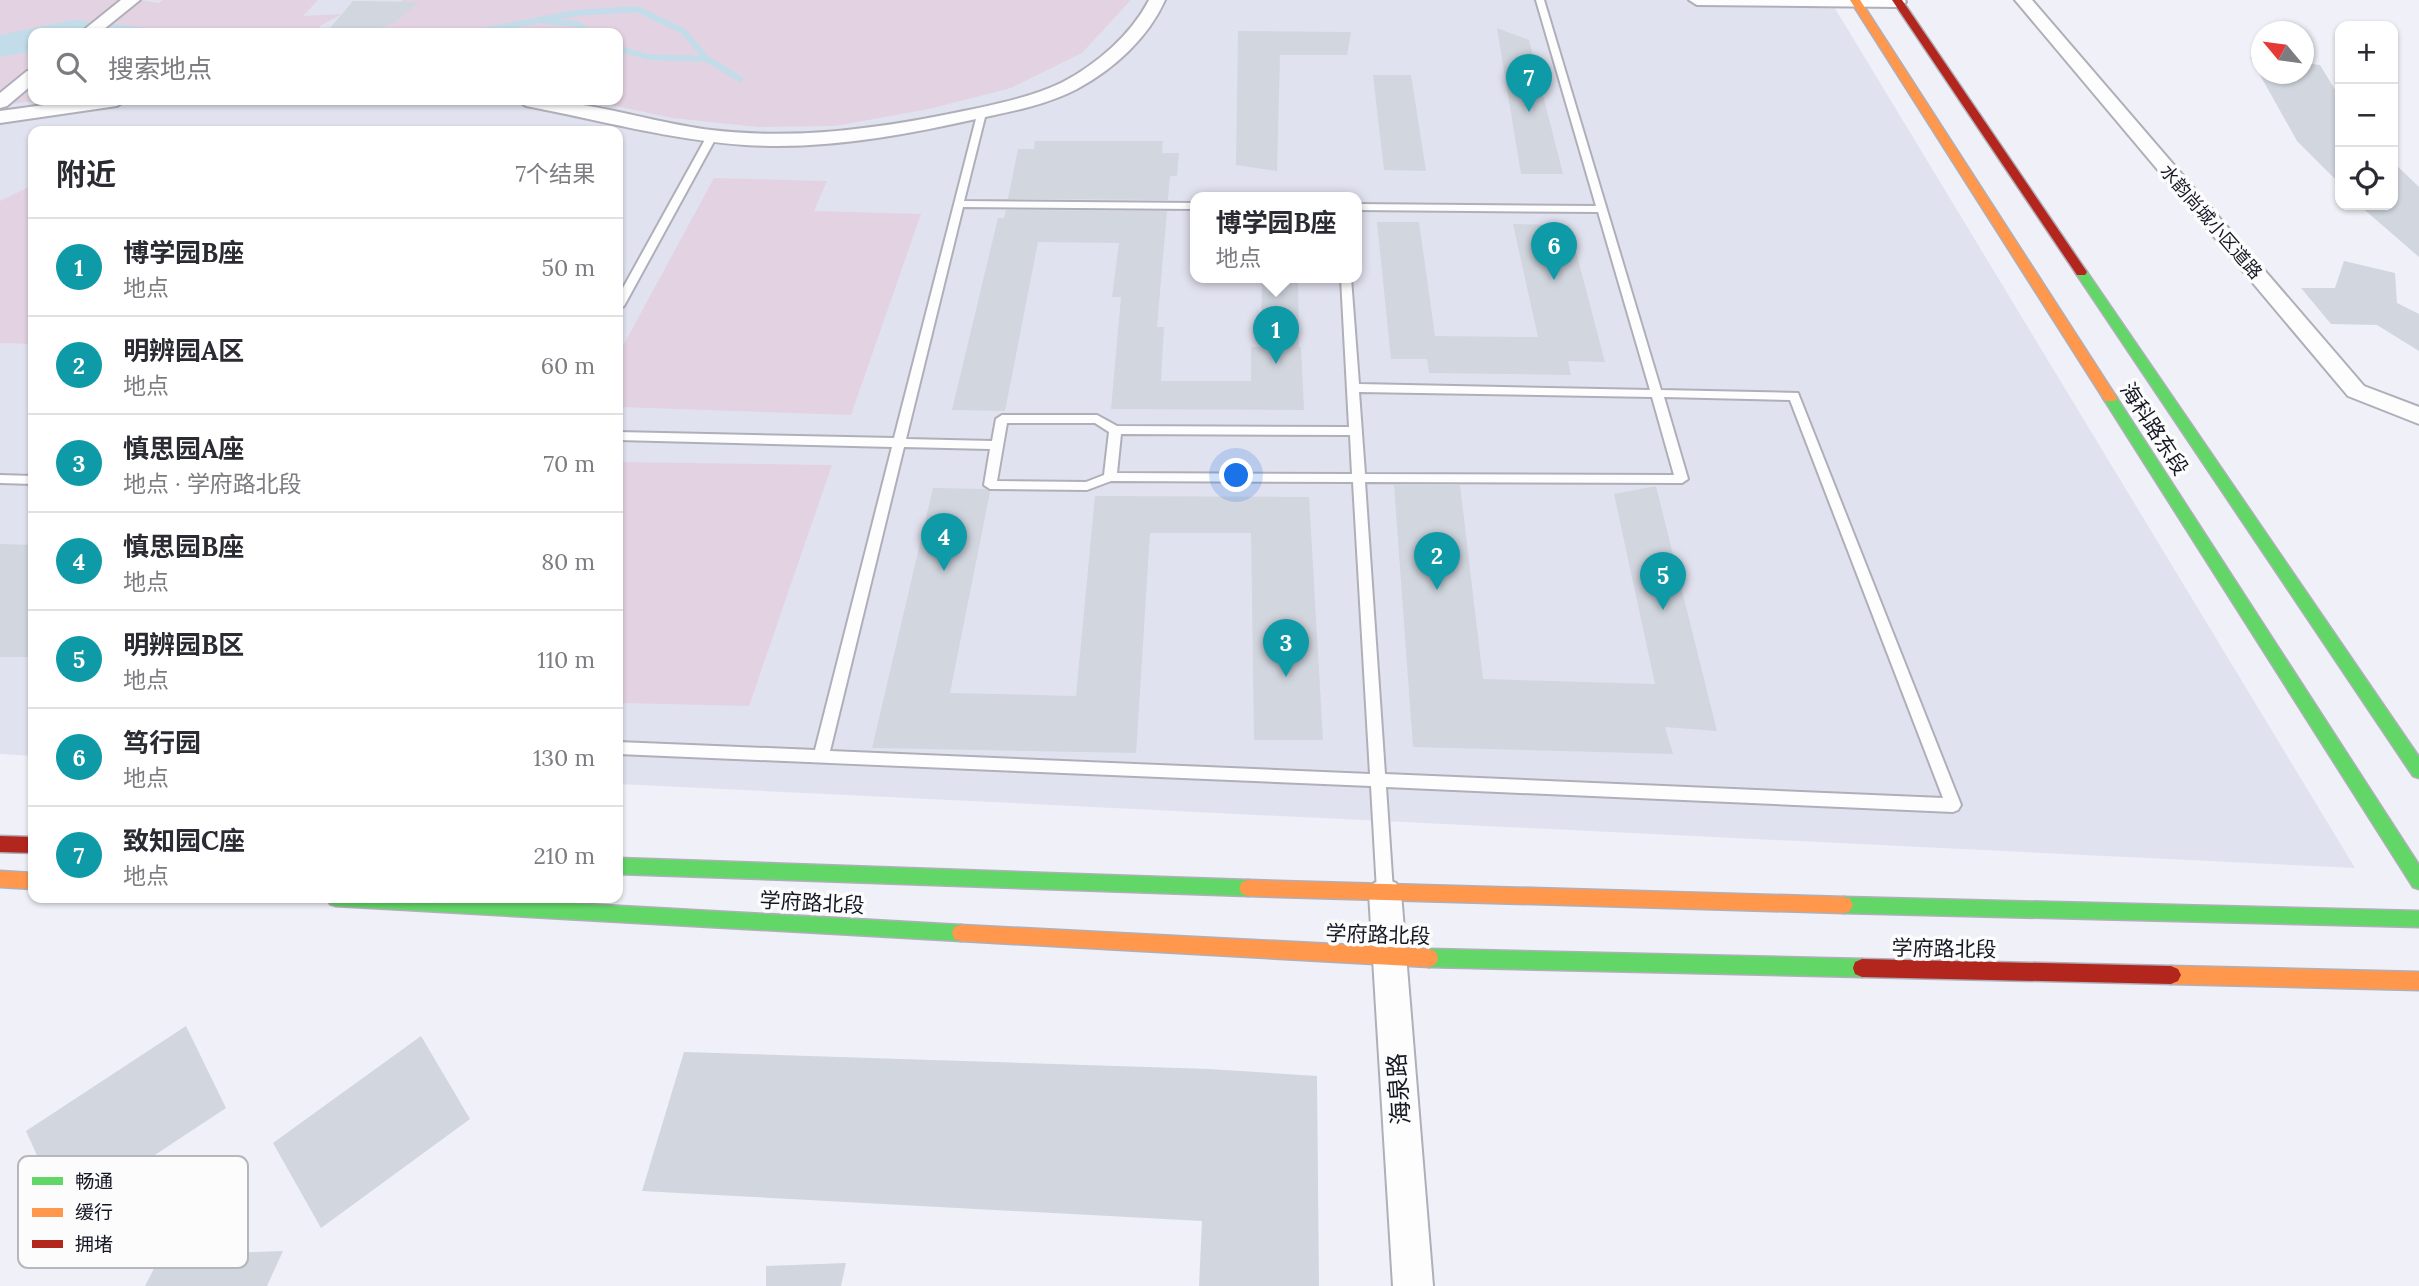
<!DOCTYPE html>
<html lang="zh">
<meta charset="utf-8">
<style>
:root{--surface:#fff;--page:#f7f7f7;--text:#2b2b33;--muted:#7c7c81;--line:#e1e1e2;--accent:#d93025}
body{margin:0;font-family:Lora,"Noto Sans SC",serif;background:var(--page);color:var(--text)}
.controls{position:absolute;right:21px;top:21px;display:grid;overflow:hidden;border-radius:14px;box-shadow:0 2px 5px #0004}
.controls button{width:63px;height:63px;display:grid;place-items:center;padding:0;border:0;border-bottom:2px solid var(--line);background:var(--surface);color:var(--text);font:35px sans-serif}
.compass{position:absolute;left:2251px;top:21px;width:63px;height:63px;border-radius:50%;background:var(--surface);box-shadow:0 2px 5px #0004;rotate:299deg}
.you{position:absolute;left:1237px;top:476px;width:24px;height:24px;margin:-18px;border:5px solid #fff;border-radius:50%;background:#1a73e8;box-shadow:0 0 0 10px #1a73e833}
.badge{display:grid;place-items:center;width:46px;height:46px;border-radius:50%;background:var(--accent);color:#fff;font-size:23px;font-weight:700}
.pin{position:absolute;translate:-50% -58px;filter:drop-shadow(0 2px 4px #0008)}
.pin::after{content:'';position:absolute;top:37px;width:24px;height:21px;background:inherit;clip-path:polygon(0 0,100% 0,50% 100%)}
.popup{position:absolute;left:1190px;top:192px;width:172px;height:91px;box-sizing:border-box;display:grid;place-content:center;border-radius:14px;background:var(--surface);filter:drop-shadow(0 2px 5px #0005);font-size:23px;white-space:nowrap;color:var(--muted)}
.popup b{font-size:26px;color:var(--text)}
.popup::after{content:'';position:absolute;left:50%;top:100%;margin-left:-14px;border:14px solid transparent;border-top-color:var(--surface)}
.list{margin:0;padding:0;list-style:none}
h2{display:flex;justify-content:space-between;align-items:center;height:91px;margin:0;padding:0 28px;font-size:30px}
h2 small{font-size:23px;font-weight:400;color:var(--muted)}
.list li{display:grid;grid-template-columns:46px 1fr auto;gap:21px;align-items:center;box-sizing:border-box;height:98px;padding:0 28px;border-top:2px solid var(--line)}
.list b{display:block;font-size:26px;white-space:nowrap}
.list p{margin:0;font-size:23px;white-space:nowrap;color:var(--muted)}
.list em{font-size:23px;font-style:normal;color:var(--muted)}
.icon{flex:none;width:38px;height:38px;fill:none;stroke:currentColor;stroke-width:2;stroke-linecap:round;stroke-linejoin:round}
.map{position:relative;flex:none;width:2419px;height:1286px;overflow:hidden}
.search{position:absolute;background:var(--surface);box-shadow:0 2px 5px #0004;left:28px;top:28px;width:595px;height:77px;display:flex;align-items:center;gap:18px;box-sizing:border-box;padding:0 24px;border-radius:14px;color:var(--muted);font-size:26px}
.panel{position:absolute;background:var(--surface);box-shadow:0 2px 5px #0004;left:28px;top:126px;width:595px;height:777px;border-radius:14px}
.map>svg:first-child{display:block}
.built{fill:#e1e2ef;fill-rule:evenodd}
.green{fill:#e3d3e2}
.water{fill:#c2dce9}
.lines{fill:none;stroke-linecap:round;stroke-linejoin:round}
.stream{stroke:#c2dce9;stroke-width:6}
.building{fill:#d2d6df}
.lane-casing{stroke:#afafb9;stroke-width:4}
.street-casing{stroke:#afafb9;stroke-width:4}
.fast-casing{stroke:#afafb9;stroke-width:3}
.slow-casing{stroke:#afafb9;stroke-width:3}
.jam-casing{stroke:#afafb9;stroke-width:3}
.lane{fill:#fdfdfe;fill-rule:evenodd}
.street{fill:#fdfdfe;fill-rule:evenodd}
.fast{fill:#63d668;fill-rule:evenodd}
.slow{fill:#ff974d;fill-rule:evenodd}
.jam{fill:#b3261e;fill-rule:evenodd}
.labels{text-anchor:middle;stroke-width:7;stroke-linejoin:round;paint-order:stroke}
.far-street-label{font-size:18px;fill:#161724;stroke:#fcfcfc}
.street-label{font-size:21px;fill:#161724;stroke:#fcfcfc}
.near-street-label{font-size:24px;fill:#161724;stroke:#fcfcfc}
.key{fill:#fcfcfc;stroke:#b7b7bb;stroke-width:2}
.key-label{font-size:19px;fill:#161724}
</style>
<div class="map">
<svg width="2419" height="1286" viewBox="0 0 2419 1286">
<rect width="100%" height="100%" fill="#f0f0f8"/>
<path class="built" d="M0 0H1830L2355 868 618 784V131H33V756L0 754ZM33 33H618V100H33ZM1196 198H1356V278H1196Z"/>
<g class="green">
<polygon points="0,0 140,0 159,3 163,0 318,0 303,16 342,14 320,26 320,31 323,33 33,33 33,100 46,100 0,105"/>
<polygon points="403,0 1131,0 1082,53 1011,88 929,109 835,126 758,127 672,118 588,100 618,100 618,33 366,33 399,19 394,7"/>
<polygon points="714,178 827,181 814,211 921,214 851,415 618,407 618,355"/>
<polygon points="33,185 33,344 0,343 0,201"/>
<polygon points="618,462 832,465 749,706 618,703"/>
</g>
<polygon class="water" points="73,20 177,31 172,33 33,33 33,51 0,57 0,35"/>
<g class="lines">
<g class="stream">
<polyline points="544,21 578,24 589,33"/>
<polyline points="472,33 576,13 637,9 683,31 707,59 740,79"/>
<polyline points="618,48 648,57 707,59"/>
</g>
</g>
<g class="building">
<polygon points="353,1 419,2 394,23 379,29 366,33 326,33"/>
<polygon points="1497,28 1529,40 1563,174 1521,174"/>
<polygon points="1238,31 1351,32 1347,55 1280,55 1277,171 1236,165"/>
<polygon points="2250,57 2262,58 2262,74 2304,74 2304,63 2320,65 2340,98 2340,184 2297,141"/>
<polygon points="1373,75 1411,75 1426,171 1384,170"/>
<polygon points="1035,141 1163,141 1162,153 1179,153 1177,176 1170,176 1168,200 1008,199 1018,149 1034,149"/>
<polygon points="2393,162 2419,187 2419,257 2359,205 2393,205"/>
<polygon points="1006,210 1167,211 1157,327 1164,327 1161,381 1251,381 1251,347 1261,347 1262,278 1298,278 1299,347 1301,347 1304,410 1111,409 1121,297 1112,297 1119,243 1038,242 1005,411 952,410 998,218 1004,218"/>
<polygon points="1377,222 1419,222 1435,336 1538,337 1513,224 1569,225 1605,362 1568,361 1571,375 1429,373 1427,359 1391,359"/>
<polygon points="2344,261 2395,273 2397,303 2419,314 2419,351 2377,325 2331,324 2301,288 2335,288"/>
<polygon points="1394,485 1460,485 1483,679 1655,684 1614,494 1656,486 1717,731 1665,727 1673,754 1413,747"/>
<polygon points="933,488 986,489 990,492 950,693 1076,696 1095,496 1309,497 1323,740 1254,740 1251,533 1150,533 1136,753 872,748"/>
<polygon points="0,544 33,545 33,657 0,657"/>
<polygon points="186,1026 226,1108 64,1215 26,1131"/>
<polygon points="421,1036 470,1119 321,1228 273,1143"/>
<polygon points="684,1052 1209,1069 1317,1076 1319,1286 1199,1286 1202,1221 642,1191"/>
<polygon points="283,1251 267,1286 145,1286 161,1255"/>
<polygon points="846,1263 841,1286 766,1286 766,1266"/>
</g>
<g class="lines">
<defs>
<g id="lane">
<path d="M1536 0H1544L1661 390 1798 393 1961 805 1958 810 1953 812 1386 787 1393 891 1391 896 1385 898 1379 896 1377 891 1371 786 618 754V742L815 750 892 447 618 440V432L894 438 978 111 986 113 964 201 1196 203V209L963 207 906 439 992 441 996 419 1002 415H1097L1117 426 1349 427 1341 278H1351L1359 384 1650 390 1598 212 1356 210V204L1596 206ZM1359 392 1652 397 1674 475 1365 474ZM1664 397 1790 400 1943 798 1385 774 1365 482 1682 483 1688 479ZM1007 423H1095L1109 432 1104 475 1086 482 997 481ZM1121 434 1350 435 1352 474 1117 473ZM904 447 990 449 984 485 990 489 1087 490 1111 481 1353 482 1370 774 830 751Z"/>
<polygon points="712,133 717,136 624,306 618,309 618,297 707,136"/>
<polygon points="0,475 33,476 33,484 0,483"/>
</g>
<g id="street">
<polygon points="121,0 140,0 99,33 80,33"/>
<path d="M1149 0H1165C1148 38 1114 69 1077 89 1046 105 1010 112 976 119 900 136 823 150 745 145 671 140 599 120 526 106L517 100C580 97 647 122 711 130 794 140 877 129 959 112 993 105 1029 98 1061 83 1096 65 1131 35 1149 0Z"/>
<polygon points="1689,0 1905,0 1906,2 1898,7 1697,5"/>
<polygon points="2015,0 2032,0 2364,386 2419,407 2419,424 2348,396"/>
<polygon points="33,70 33,84 7,106 0,108 0,93 27,71"/>
<polygon points="81,100 126,100 117,106 0,123 0,111"/>
<polygon points="1385,879 1396,883 1401,893 1433,1286 1393,1286 1369,893 1374,883"/>
</g>
<g id="fast">
<polygon points="2081,268 2085,269 2419,757 2419,778 2413,776 2075,272"/>
<polygon points="2110,394 2115,395 2419,865 2419,889 2413,887 2103,398"/>
<polygon points="618,858 1248,880 1254,882 1257,888 1254,894 1248,896 618,874"/>
<polygon points="1844,897 2419,911 2419,927 1844,913 1838,911 1835,905 1838,899"/>
<polygon points="327,898 478,898 961,925 968,927 970,933 968,939 961,941 336,906 330,904"/>
<polygon points="1429,949 1862,959 1869,962 1871,968 1869,974 1862,977 1429,967 1422,964 1420,958 1422,952"/>
</g>
<g id="slow">
<polygon points="1850,0 1860,0 2117,398 2115,401 2105,401"/>
<polygon points="0,871 33,873 33,889 0,887"/>
<polygon points="1248,880 1844,897 1850,899 1853,905 1850,911 1844,913 1248,896 1242,894 1239,888 1242,882"/>
<polygon points="961,925 1429,949 1436,952 1438,958 1436,964 1429,967 961,941 954,939 952,933 954,927"/>
<polygon points="2171,966 2419,972 2419,990 2171,984 2164,981 2161,975 2164,969"/>
</g>
<g id="jam">
<polygon points="1892,0 1902,0 2087,272 2085,275 2077,275"/>
<polygon points="0,836 33,837 33,853 0,852"/>
<polygon points="1862,959 2171,966 2178,969 2181,975 2178,981 2171,984 1862,977 1855,974 1853,968 1855,962"/>
</g>
</defs>
<use href="#lane" class="lane-casing"/>
<use href="#street" class="street-casing"/>
<use href="#fast" class="fast-casing"/>
<use href="#slow" class="slow-casing"/>
<use href="#jam" class="jam-casing"/>
<use href="#lane" class="lane"/>
<use href="#street" class="street"/>
<use href="#fast" class="fast"/>
<use href="#slow" class="slow"/>
<use href="#jam" class="jam"/>
</g>
<g class="labels">
<g class="far-street-label">
<text transform="translate(2211 222) rotate(49)" y="6">水韵尚城小区道路</text>
</g>
<g class="street-label">
<text transform="translate(2154 429) rotate(57)" y="7">海科路东段</text>
<text transform="translate(812 903) rotate(3)" y="7">学府路北段</text>
<text transform="translate(1378 935) rotate(2)" y="7">学府路北段</text>
<text transform="translate(1944 949) rotate(1)" y="7">学府路北段</text>
</g>
<g class="near-street-label">
<text transform="translate(1399 1089) rotate(-94)" y="8">海泉路</text>
</g>
</g>
<rect x="18" y="1156" width="230" height="112" rx="10" class="key"/>
<rect x="32" y="1177" width="31" height="8" fill="#63d668"/>
<rect x="32" y="1208" width="31" height="9" fill="#ff974d"/>
<rect x="32" y="1240" width="31" height="8" fill="#b3261e"/>
<g class="key-label">
<text x="75" y="1188">畅通</text>
<text x="75" y="1219">缓行</text>
<text x="75" y="1251">拥堵</text>
</g>
</svg>
<div class="controls">
<button>+</button>
<button>−</button>
<button><svg class="icon" aria-label="locate" viewBox="0 0 24 24"><circle cx="12" cy="12" r="6"/><path d="M12 2v4M12 18v4M2 12h4M18 12h4"/></svg></button>
</div>
<svg class="compass" viewBox="-18 -18 36 36"><path d="M0-13l5 13h-10z" fill="#e53935"/><path d="M0 13l5-13h-10z" fill="#7c7c81"/></svg>
<div class="you"></div>
<div class="pin badge" style="left:1276px;top:364px;background:#0f9aa8">1</div>
<div class="popup"><b>博学园B座</b>地点</div>
<div class="pin badge" style="left:1437px;top:590px;background:#0f9aa8">2</div>
<div class="pin badge" style="left:1286px;top:677px;background:#0f9aa8">3</div>
<div class="pin badge" style="left:944px;top:571px;background:#0f9aa8">4</div>
<div class="pin badge" style="left:1663px;top:610px;background:#0f9aa8">5</div>
<div class="pin badge" style="left:1554px;top:280px;background:#0f9aa8">6</div>
<div class="pin badge" style="left:1529px;top:112px;background:#0f9aa8">7</div>
<div class="search"><svg class="icon" aria-label="search" viewBox="0 0 24 24"><circle cx="10" cy="10" r="6"/><path d="M15 15l6 6"/></svg>搜索地点</div>
<section class="panel">
<h2>附近<small>7个结果</small></h2>
<ul class="list">
<li><span class="badge" style="background:#0f9aa8">1</span><div><b>博学园B座</b><p>地点</p></div><em>50 m</em></li>
<li><span class="badge" style="background:#0f9aa8">2</span><div><b>明辨园A区</b><p>地点</p></div><em>60 m</em></li>
<li><span class="badge" style="background:#0f9aa8">3</span><div><b>慎思园A座</b><p>地点 · 学府路北段</p></div><em>70 m</em></li>
<li><span class="badge" style="background:#0f9aa8">4</span><div><b>慎思园B座</b><p>地点</p></div><em>80 m</em></li>
<li><span class="badge" style="background:#0f9aa8">5</span><div><b>明辨园B区</b><p>地点</p></div><em>110 m</em></li>
<li><span class="badge" style="background:#0f9aa8">6</span><div><b>笃行园</b><p>地点</p></div><em>130 m</em></li>
<li><span class="badge" style="background:#0f9aa8">7</span><div><b>致知园C座</b><p>地点</p></div><em>210 m</em></li>
</ul>
</section>
</div>
